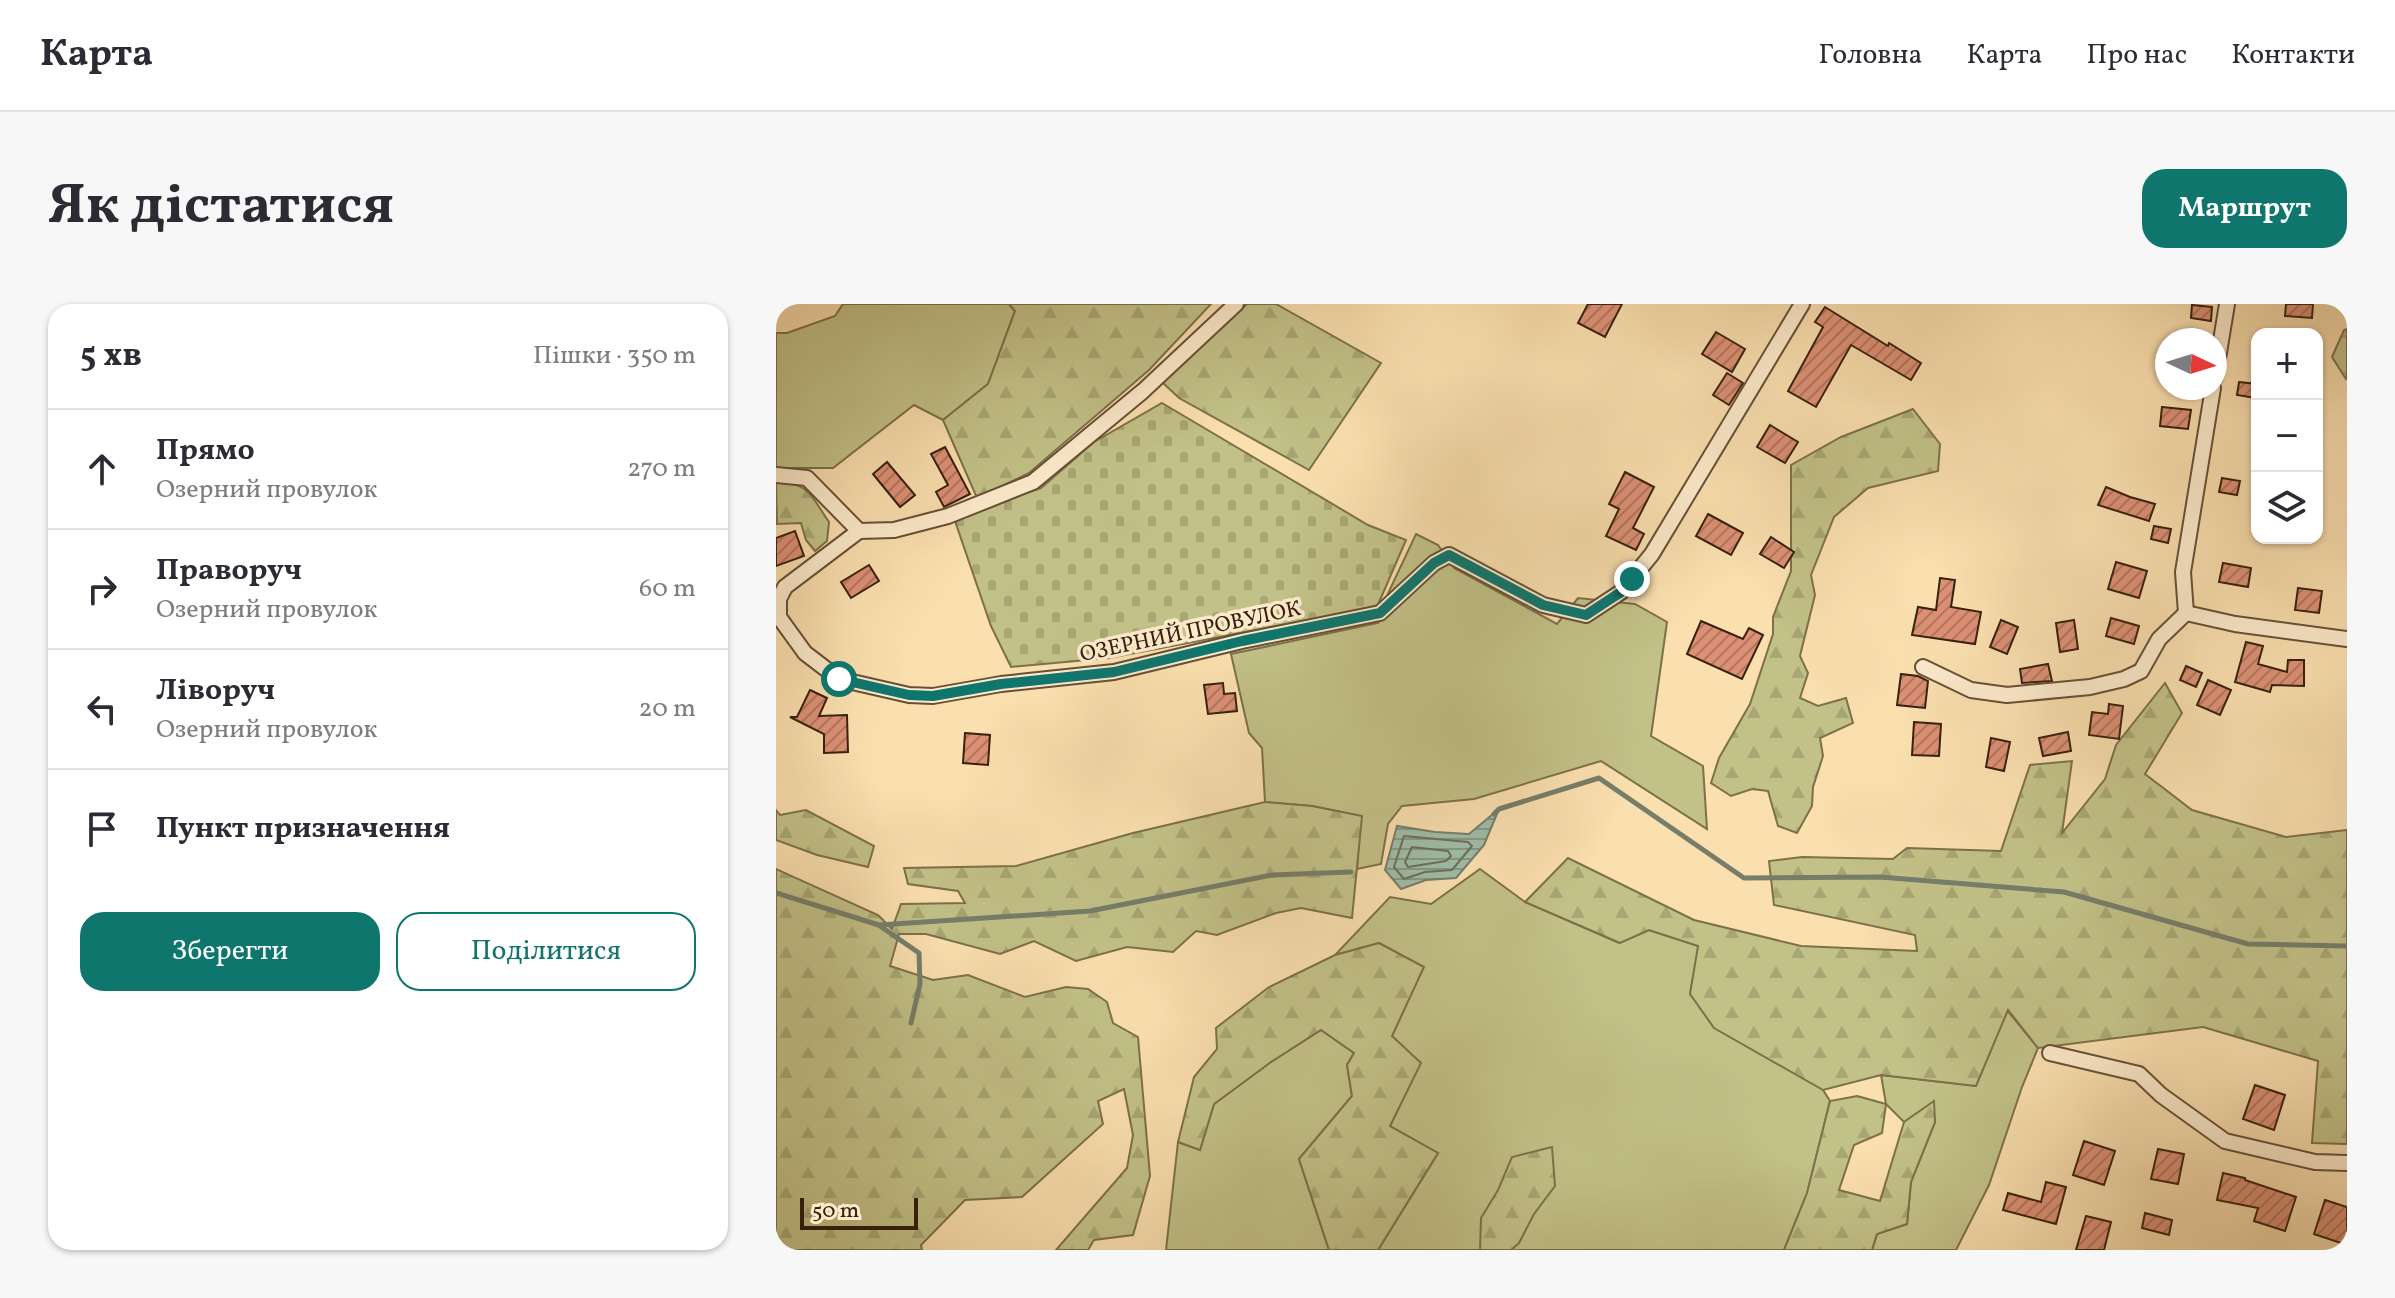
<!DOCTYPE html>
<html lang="uk">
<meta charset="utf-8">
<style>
:root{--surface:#fff;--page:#f7f7f7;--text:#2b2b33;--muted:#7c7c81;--line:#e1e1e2;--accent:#0f766e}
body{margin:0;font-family:Vollkorn,serif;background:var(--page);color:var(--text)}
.controls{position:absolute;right:24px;top:24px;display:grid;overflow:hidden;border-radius:16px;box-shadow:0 2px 6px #0004}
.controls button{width:72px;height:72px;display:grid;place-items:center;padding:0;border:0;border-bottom:2px solid var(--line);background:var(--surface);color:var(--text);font:40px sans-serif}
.compass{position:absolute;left:1379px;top:24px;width:72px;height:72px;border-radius:50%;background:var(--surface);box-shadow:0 2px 6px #0004;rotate:94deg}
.scale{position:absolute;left:24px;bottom:20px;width:118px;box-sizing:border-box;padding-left:8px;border:4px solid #38200d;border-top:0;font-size:22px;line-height:28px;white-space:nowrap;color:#38200d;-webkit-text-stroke:6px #fceacb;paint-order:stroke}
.stop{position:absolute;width:24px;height:24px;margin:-18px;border:6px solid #0f766e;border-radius:50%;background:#fff}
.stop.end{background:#0f766e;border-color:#fff;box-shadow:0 2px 8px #0008}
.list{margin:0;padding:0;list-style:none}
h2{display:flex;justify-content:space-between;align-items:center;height:104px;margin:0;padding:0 32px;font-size:34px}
h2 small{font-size:26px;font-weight:400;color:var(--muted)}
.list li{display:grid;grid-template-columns:52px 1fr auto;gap:24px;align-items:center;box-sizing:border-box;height:120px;padding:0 32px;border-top:2px solid var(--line)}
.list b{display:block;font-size:30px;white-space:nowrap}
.list p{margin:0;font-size:26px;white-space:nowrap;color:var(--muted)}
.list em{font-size:26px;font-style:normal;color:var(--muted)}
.actions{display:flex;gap:16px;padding:24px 32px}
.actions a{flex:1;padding:18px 0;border:2px solid var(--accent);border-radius:24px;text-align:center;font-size:28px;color:var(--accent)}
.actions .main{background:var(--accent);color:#fff}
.icon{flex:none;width:44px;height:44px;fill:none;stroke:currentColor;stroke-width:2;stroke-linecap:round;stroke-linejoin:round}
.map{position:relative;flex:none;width:1571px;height:946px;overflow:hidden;border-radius:24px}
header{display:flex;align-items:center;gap:48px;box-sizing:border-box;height:112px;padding:0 40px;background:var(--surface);border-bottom:2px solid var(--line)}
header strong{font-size:38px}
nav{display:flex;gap:44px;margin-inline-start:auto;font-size:28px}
.intro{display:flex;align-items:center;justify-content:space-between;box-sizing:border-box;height:192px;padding:0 48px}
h1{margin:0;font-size:56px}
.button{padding:20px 36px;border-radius:24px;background:var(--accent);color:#fff;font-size:28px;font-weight:700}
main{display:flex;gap:48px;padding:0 48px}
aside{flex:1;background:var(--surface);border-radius:24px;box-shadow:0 2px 6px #0004}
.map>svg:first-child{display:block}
.green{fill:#c2c188;stroke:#7d704a;stroke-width:2}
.forest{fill:url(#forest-firs);stroke:#7d704a;stroke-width:2}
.cemetery{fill:url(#cemetery-stones);stroke:#7d704a;stroke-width:2}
.water{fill:url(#water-rules);stroke:#767e6a;stroke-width:2}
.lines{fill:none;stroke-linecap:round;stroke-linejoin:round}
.shore{stroke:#6c6e5a;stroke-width:2}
.stream{stroke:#767e6a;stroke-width:5}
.building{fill:url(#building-hatch);stroke:#38200d;stroke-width:2}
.minor-casing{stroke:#685036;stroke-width:18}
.minor{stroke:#fceacb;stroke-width:14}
.route{stroke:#0f766e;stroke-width:10}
.labels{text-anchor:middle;stroke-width:7;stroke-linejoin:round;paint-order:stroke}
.street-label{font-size:22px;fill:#38200d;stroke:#fceacb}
</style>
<header>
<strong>Карта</strong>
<nav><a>Головна</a><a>Карта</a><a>Про нас</a><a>Контакти</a></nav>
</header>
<div class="intro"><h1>Як дістатися</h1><a class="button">Маршрут</a></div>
<main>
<aside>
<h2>5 хв<small>Пішки · 350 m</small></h2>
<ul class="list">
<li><svg class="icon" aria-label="ahead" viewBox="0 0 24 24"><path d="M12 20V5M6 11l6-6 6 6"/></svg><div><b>Прямо</b><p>Озерний провулок</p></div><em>270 m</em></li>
<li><svg class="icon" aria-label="right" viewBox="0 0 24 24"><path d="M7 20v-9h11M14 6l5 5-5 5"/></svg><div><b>Праворуч</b><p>Озерний провулок</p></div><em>60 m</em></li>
<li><svg class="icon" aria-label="left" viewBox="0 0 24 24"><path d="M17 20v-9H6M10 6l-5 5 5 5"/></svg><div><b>Ліворуч</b><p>Озерний провулок</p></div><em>20 m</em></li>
<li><svg class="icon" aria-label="arrive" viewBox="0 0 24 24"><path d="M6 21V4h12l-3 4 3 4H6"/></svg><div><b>Пункт призначення</b></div></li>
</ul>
<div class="actions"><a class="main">Зберегти</a><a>Поділитися</a></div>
</aside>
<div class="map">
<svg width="1571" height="946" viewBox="0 0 1571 946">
<defs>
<pattern id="forest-firs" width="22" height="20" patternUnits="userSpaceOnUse" patternTransform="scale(2)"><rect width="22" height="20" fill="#c2c188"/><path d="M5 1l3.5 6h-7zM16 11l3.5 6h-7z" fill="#a7a674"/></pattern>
<pattern id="cemetery-stones" width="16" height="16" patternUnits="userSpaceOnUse" patternTransform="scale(2)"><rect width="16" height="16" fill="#c2c188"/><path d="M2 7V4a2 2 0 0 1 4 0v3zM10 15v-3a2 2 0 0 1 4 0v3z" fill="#a7a674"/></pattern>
<pattern id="water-rules" width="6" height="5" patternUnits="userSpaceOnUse" patternTransform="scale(2)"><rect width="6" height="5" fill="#9fbda8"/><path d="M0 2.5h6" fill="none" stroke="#839987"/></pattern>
<pattern id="building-hatch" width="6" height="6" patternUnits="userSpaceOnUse" patternTransform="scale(2)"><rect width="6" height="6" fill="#dc9075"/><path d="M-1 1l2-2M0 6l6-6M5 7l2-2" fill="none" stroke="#b3755e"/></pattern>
</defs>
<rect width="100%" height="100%" fill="#fadfaf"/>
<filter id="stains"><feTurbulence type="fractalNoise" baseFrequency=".0025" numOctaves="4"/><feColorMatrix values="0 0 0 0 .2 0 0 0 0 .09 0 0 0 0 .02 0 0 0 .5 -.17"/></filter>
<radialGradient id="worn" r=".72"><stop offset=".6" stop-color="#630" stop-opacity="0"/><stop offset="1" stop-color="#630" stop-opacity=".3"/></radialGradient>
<g class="green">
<polygon points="67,0 233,0 239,7 212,80 167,116 138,101 57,164 0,164 0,29 11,29 59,12"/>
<polygon points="640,230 662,241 678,264 781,320 802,294 859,300 891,318 875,432 927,462 931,525 825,457 698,495 626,502 612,520 605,560 581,565 585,512 536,502 489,498 486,444 473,429 455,350 602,319 607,300"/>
<polygon points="704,565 749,598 843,639 873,626 923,642 914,690 1047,786 1054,797 1031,890 1008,946 602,946 662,849 614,822 644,759 616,732 647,663 603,639 559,651 614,593 655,600"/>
<polygon points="1231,706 1262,744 1246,783 1213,881 1180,946 1096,946 1101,930 1131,920 1135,878 1159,818 1157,798 1128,818 1110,800 1105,771 1200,782"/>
<polygon points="545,726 578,749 571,761 576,792 523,855 553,946 390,946 402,838 424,846 438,800 495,758"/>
</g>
<g class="forest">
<polygon points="233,0 435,0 373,66 253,169 201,194 167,116 212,80 239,7"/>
<polygon points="471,0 500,0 605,59 533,166 403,94 385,77"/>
<polygon points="1571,25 1571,74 1570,75 1556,53 1568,26"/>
<polygon points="1137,105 1164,140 1162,167 1092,184 1058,213 1035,271 1039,291 1024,352 1032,369 1024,394 1042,402 1070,394 1077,419 1044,434 1047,452 1037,483 1036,502 1021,529 1002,522 992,487 976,485 955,492 935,479 943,454 974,400 997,330 997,313 1015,267 1015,161 1065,133"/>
<path d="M0 177C35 180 34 191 53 218L51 237 39 247 30 236 25 219 1 220Z"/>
<polygon points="1389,379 1406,409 1369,470 1416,506 1510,533 1571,526 1571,840 1536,839 1542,757 1427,723 1262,744 1232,706 1200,782 1105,771 1047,786 938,724 914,690 922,642 873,626 844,639 749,598 792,554 918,616 1025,642 1141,647 1139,631 998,601 993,557 1026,553 1117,555 1131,544 1225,547 1254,461 1296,457 1286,529 1329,475 1340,441"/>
<polygon points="489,498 536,502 586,512 576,614 525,604 500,609 441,631 420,627 397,648 351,643 300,657 258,637 224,650 150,630 123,630 114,662 157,676 192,671 249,693 290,683 312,685 331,698 337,719 362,733 374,872 357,931 318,936 312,946 280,946 351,864 357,831 348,785 322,797 327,820 246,893 189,896 145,941 146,946 0,946 0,565 102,611 116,625 125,600 189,599 182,587 132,580 128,564 240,562 357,529"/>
<polygon points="0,506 4,511 30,506 98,542 92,563 41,551 0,536"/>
<polygon points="603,639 648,663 616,732 645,759 614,822 662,849 602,946 553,946 523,855 576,792 571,761 578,749 545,726 495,758 438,800 424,846 402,838 418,773 441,745 440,724 493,683 559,651"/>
<polygon points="1081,792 1110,800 1106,829 1078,841 1063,886 1104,897 1128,818 1158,797 1159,818 1135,878 1131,920 1101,930 1096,946 1008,946 1031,889 1054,797"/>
<polygon points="776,843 779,882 758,910 743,939 735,946 704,946 705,914 722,886 736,853"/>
</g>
<polygon class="cemetery" points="386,99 592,221 630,236 601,303 333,354 235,363 215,322 178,214 265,184 318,138"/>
<polygon class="water" points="723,505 708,541 680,574 650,576 625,585 609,566 621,522 659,528 693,530"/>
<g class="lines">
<g class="shore">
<polygon points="628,532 692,538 696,542 676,566 649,568 628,575 618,563"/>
<polygon points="636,543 672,547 675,552 670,557 632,563 629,558"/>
</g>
<g class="stream">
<polyline points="718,510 723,505 823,474 968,574 1104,573 1288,588 1472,640 1571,642"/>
<polyline points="0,589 103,621 314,607 496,571 575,568"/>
<polyline points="104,622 143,649 144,680 135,719"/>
</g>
</g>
<g class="building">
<polygon points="812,0 846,0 829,33 802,19"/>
<polygon points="1510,0 1537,0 1536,14 1509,12"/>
<polygon points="1416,1 1436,3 1435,17 1415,14"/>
<polygon points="1049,3 1112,42 1113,39 1145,59 1135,76 1075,41 1040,103 1012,87 1047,23 1039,18"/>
<polygon points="940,28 969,45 956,68 926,50"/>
<polygon points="951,69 967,79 953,101 937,91"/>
<polygon points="1463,78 1481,80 1480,94 1461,91"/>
<polygon points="1386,103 1415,106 1412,125 1384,122"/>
<polygon points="994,121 1022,138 1009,159 981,143"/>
<polygon points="169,143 194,190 168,203 160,188 172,181 155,150"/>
<polygon points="111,158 139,191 124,203 97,170"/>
<polygon points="849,168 878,183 857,224 868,230 860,246 830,232 843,205 833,200"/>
<polygon points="1446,174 1464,177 1461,191 1443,188"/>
<polygon points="1330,183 1354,193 1379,200 1373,217 1322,201"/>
<polygon points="932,210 967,229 955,251 920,232"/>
<polygon points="1378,222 1395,225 1392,239 1375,235"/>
<polygon points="19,227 28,252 0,262 0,234"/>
<polygon points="995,233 1018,248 1008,264 984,250"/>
<polygon points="1340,258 1371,267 1363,294 1332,285"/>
<polygon points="1447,259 1475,264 1472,283 1443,278"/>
<polygon points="93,261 103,277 75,294 65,278"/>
<polygon points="1164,274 1179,276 1175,303 1205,308 1199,340 1136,331 1142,303 1160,306"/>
<polygon points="1522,284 1546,287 1543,309 1519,306"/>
<polygon points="1335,314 1363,322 1358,340 1330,332"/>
<polygon points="1225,316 1242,323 1231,350 1214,343"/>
<polygon points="1298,316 1302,345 1284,348 1280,319"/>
<polygon points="925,317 967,335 973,324 987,331 966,375 911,350"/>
<polygon points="1470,338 1487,342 1482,360 1511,368 1512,356 1528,356 1528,382 1496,381 1494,388 1459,378"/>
<polygon points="1272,360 1276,377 1246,379 1244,365"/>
<polygon points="1410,362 1426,369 1420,383 1404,376"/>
<polygon points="1125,370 1142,372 1152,377 1149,404 1121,401"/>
<polygon points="1432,376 1455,386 1444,411 1421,401"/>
<polygon points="447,379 448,390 459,389 461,407 432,410 428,381"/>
<polygon points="34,386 51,394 43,412 71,411 72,448 48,449 48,430 14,413 21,413"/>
<polygon points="1333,400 1347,402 1343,435 1313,431 1316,408 1332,410"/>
<polygon points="1138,418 1165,420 1163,452 1136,451"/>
<polygon points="1292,428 1295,447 1267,452 1263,434"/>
<polygon points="189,429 214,431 212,461 187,459"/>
<polygon points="1215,434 1234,438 1228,467 1210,463"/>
<polygon points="1479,781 1509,791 1498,826 1467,815"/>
<polygon points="1308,837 1339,847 1328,881 1297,871"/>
<polygon points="1382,845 1408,850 1402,880 1375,875"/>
<polygon points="1447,869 1469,874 1469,876 1520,893 1509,927 1478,917 1482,904 1441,896"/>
<polygon points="1270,878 1290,883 1280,920 1227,906 1232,889 1265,898"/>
<polygon points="1549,896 1571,903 1571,941 1538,930"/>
<polygon points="1369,909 1396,916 1393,931 1366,924"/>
<polygon points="1310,912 1335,918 1328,946 1300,946"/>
</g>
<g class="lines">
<defs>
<g id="minor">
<polyline points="1439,73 1451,0"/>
<polyline points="0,171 31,174 83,227 118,226 172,212 257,178 367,87 460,0"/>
<polyline points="83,227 9,283 3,295 3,313 29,349 63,375 133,391 157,392 225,380 338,368 466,337 604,309 658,259 673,251 767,301 810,311 845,288 876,250 1026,0"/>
<polyline points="1410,309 1407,268 1437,84"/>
<polyline points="1410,309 1459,320 1571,335"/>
<polyline points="1147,363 1195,386 1231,391 1314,383 1348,375 1365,367 1383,335 1410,309"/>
<polyline points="1274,749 1363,770 1385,791 1449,837 1539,858 1571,859"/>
</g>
</defs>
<use href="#minor" class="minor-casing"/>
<use href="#minor" class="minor"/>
</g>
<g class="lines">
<polyline class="route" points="63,375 133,391 157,392 225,380 338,368 466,337 604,309 658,259 673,251 767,301 810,311 845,288 856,275"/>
</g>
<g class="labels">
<g class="street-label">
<text transform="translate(414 326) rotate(-12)" y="8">ОЗЕРНИЙ ПРОВУЛОК</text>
</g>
</g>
<rect width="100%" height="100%" filter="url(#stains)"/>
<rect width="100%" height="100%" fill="url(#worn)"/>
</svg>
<div class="controls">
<button>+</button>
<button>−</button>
<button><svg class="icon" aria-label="layers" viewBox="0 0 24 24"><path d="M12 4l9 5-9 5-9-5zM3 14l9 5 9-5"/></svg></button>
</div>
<svg class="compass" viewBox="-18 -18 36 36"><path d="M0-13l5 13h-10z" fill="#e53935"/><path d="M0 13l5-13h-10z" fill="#7c7c81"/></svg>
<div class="scale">50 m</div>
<div class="stop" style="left:63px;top:375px"></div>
<div class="stop end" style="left:856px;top:275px"></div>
</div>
</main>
